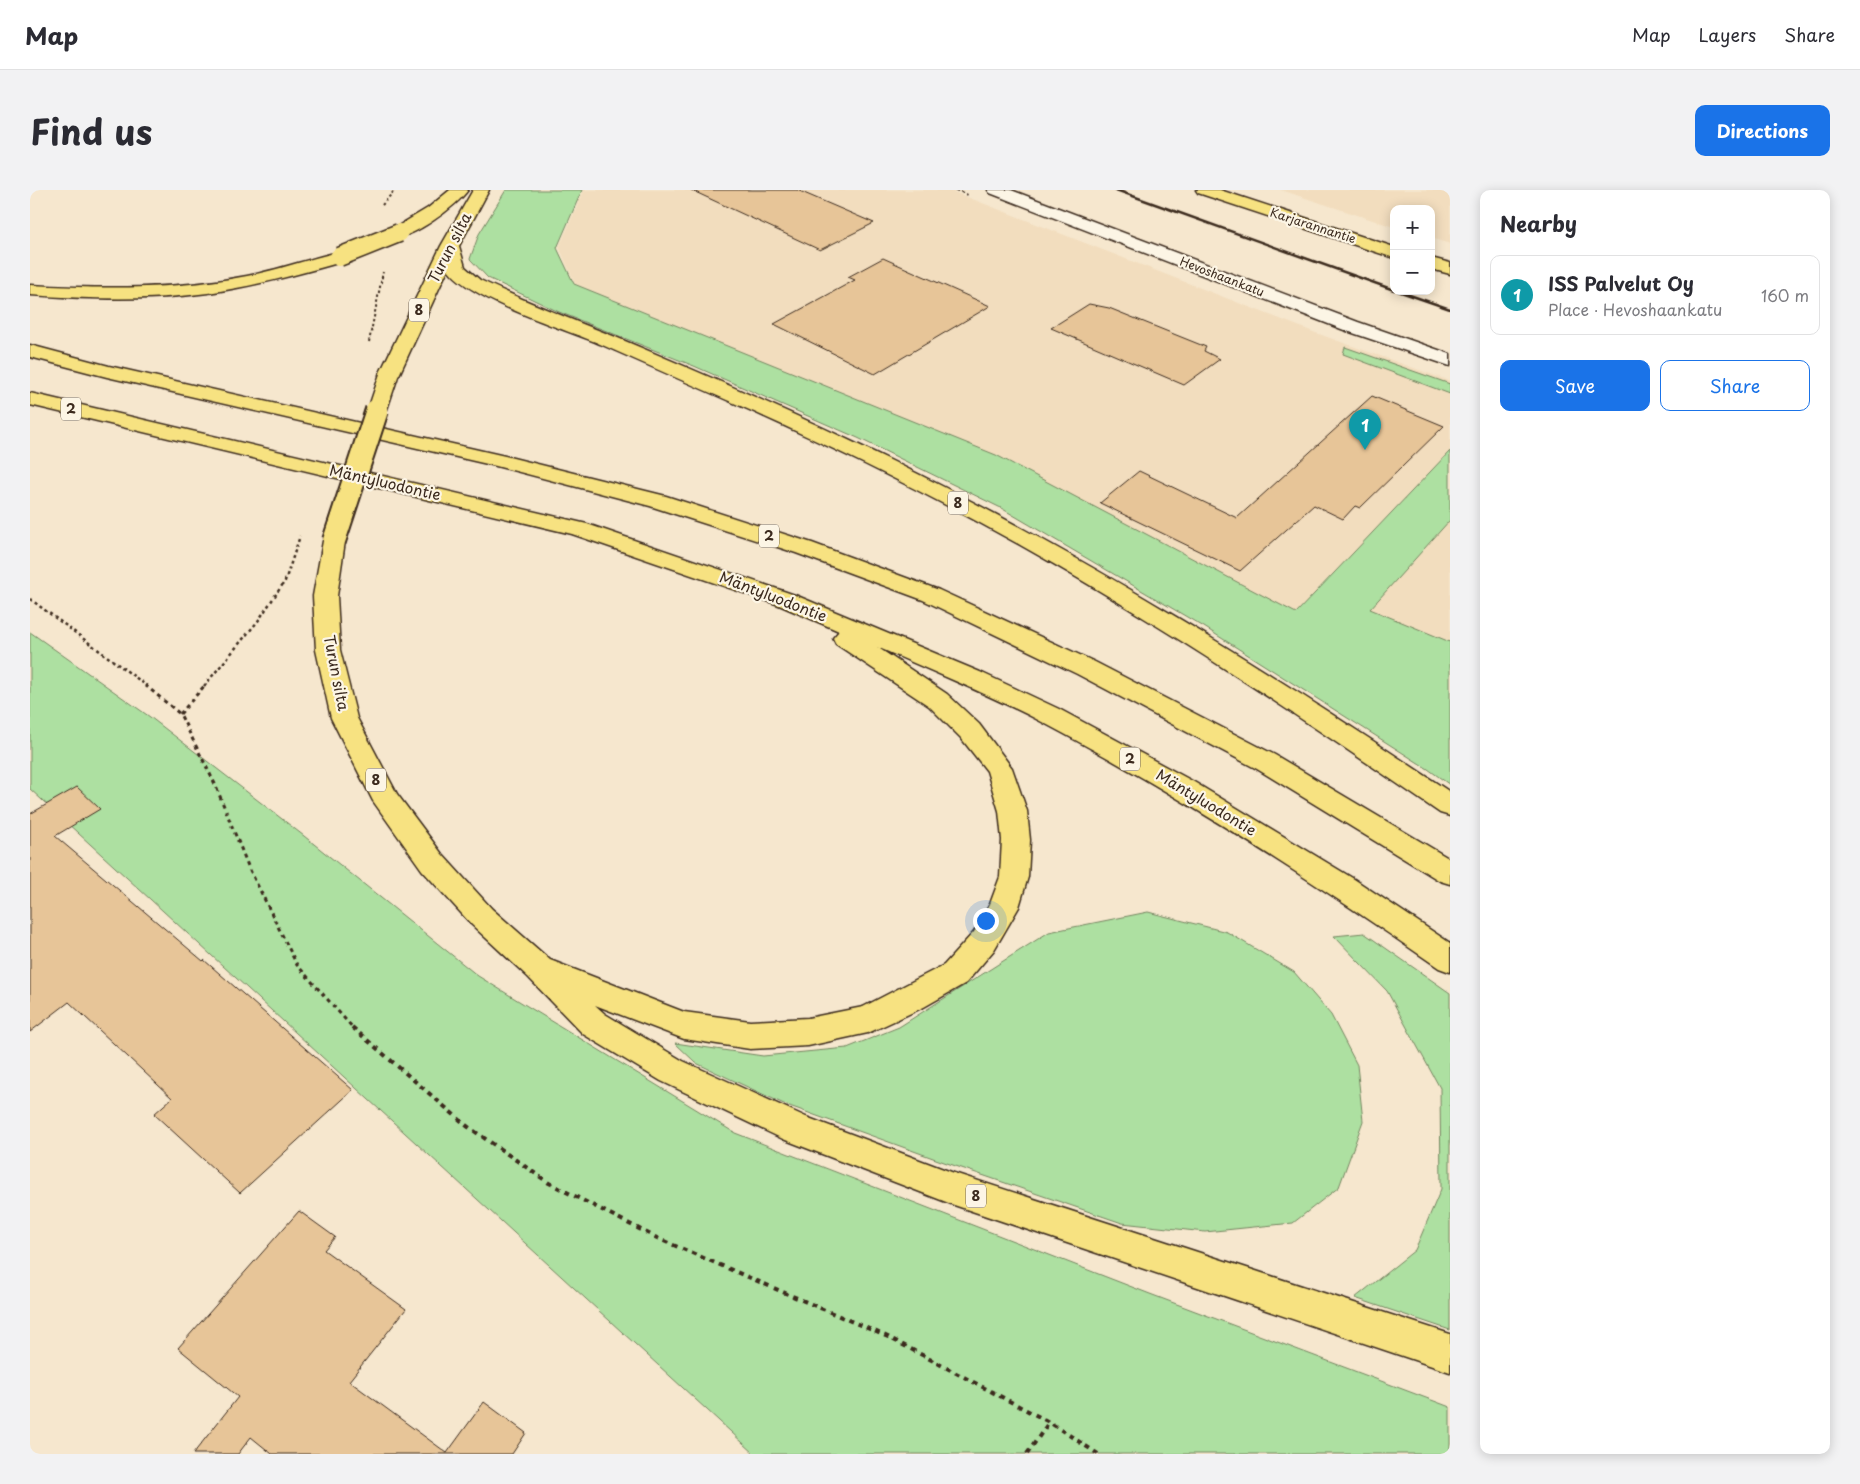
<!DOCTYPE html>
<meta charset="utf-8">
<style>
:root{--surface:#fff;--page:#f2f2f3;--text:#2b2b33;--muted:#7c7c81;--line:#e1e1e2;--accent:#1a73e8}
body{margin:0;font-family:"Playpen Sans",sans-serif;background:var(--page);color:var(--text)}
.controls{position:absolute;right:15px;top:15px;display:grid;overflow:hidden;border-radius:10px;box-shadow:0 2px 12px #0003}
.controls button{width:45px;height:45px;display:grid;place-items:center;padding:0;border:0;border-bottom:1px solid var(--line);background:var(--surface);color:var(--text);font:25px sans-serif}
.you{position:absolute;left:955px;top:730px;width:18px;height:18px;margin:-12px;border:4px solid #fff;border-radius:50%;background:#1a73e8;box-shadow:0 0 0 8px #1a73e833}
.badge{display:grid;place-items:center;width:32px;height:32px;border-radius:50%;background:var(--accent);color:#fff;font-size:16px;font-weight:700}
.pin{position:absolute;translate:-50% -41px;filter:drop-shadow(0 1px 2px #0008)}
.pin::after{content:'';position:absolute;top:26px;width:18px;height:15px;background:inherit;clip-path:polygon(0 0,100% 0,50% 100%)}
.list{margin:0;padding:0;list-style:none}
h2{display:flex;justify-content:space-between;align-items:center;height:65px;margin:0;padding:0 20px;font-size:21px}
h2 small{font-size:16px;font-weight:400;color:var(--muted)}
.list li{display:grid;grid-template-columns:32px 1fr auto;gap:15px;align-items:center;box-sizing:border-box;height:80px;margin:0 10px 10px;padding:0 10px;border:1px solid var(--line);border-radius:10px}
.list b{display:block;font-size:19px;white-space:nowrap}
.list p{margin:0;font-size:16px;white-space:nowrap;color:var(--muted)}
.list em{font-size:16px;font-style:normal;color:var(--muted)}
.actions{display:flex;gap:10px;padding:15px 20px}
.actions a{flex:1;padding:11px 0;border:1px solid var(--accent);border-radius:10px;text-align:center;font-size:18px;color:var(--accent)}
.actions .main{background:var(--accent);color:#fff}
.map{position:relative;flex:none;width:1420px;height:1264px;overflow:hidden;border-radius:10px}
header{display:flex;align-items:center;gap:30px;box-sizing:border-box;height:70px;padding:0 25px;background:var(--surface);border-bottom:1px solid var(--line)}
header strong{font-size:24px}
nav{display:flex;gap:28px;margin-inline-start:auto;font-size:18px}
.intro{display:flex;align-items:center;justify-content:space-between;box-sizing:border-box;height:120px;padding:0 30px}
h1{margin:0;font-size:35px}
.button{padding:12px 22px;border-radius:10px;background:var(--accent);color:#fff;font-size:18px;font-weight:700}
main{display:flex;gap:30px;padding:0 30px}
aside{flex:1;background:var(--surface);border-radius:10px;box-shadow:0 2px 12px #0003}
.map>svg:first-child{display:block}
.built{fill:#f2ddbe}
.green{fill:#ade0a1;stroke:#748560}
.building{fill:#e7c598;stroke:#3b2a1e}
.lines{fill:none;stroke-linecap:round;stroke-linejoin:round}
.minor-casing{stroke:#3b2a1e;stroke-width:3}
.major-casing{stroke:#3b2a1e;stroke-width:3}
.highway-casing{stroke:#3b2a1e;stroke-width:3}
.path-far3{stroke:#3b2a1e;stroke-width:2;stroke-dasharray:2.5 2.5;stroke-linecap:butt}
.path-far2{stroke:#3b2a1e;stroke-width:2.5;stroke-dasharray:3 3;stroke-linecap:butt}
.path-far1{stroke:#3b2a1e;stroke-width:3;stroke-dasharray:4 4;stroke-linecap:butt}
.path{stroke:#3b2a1e;stroke-width:4;stroke-dasharray:5 5;stroke-linecap:butt}
.minor{fill:#fcf5e5;fill-rule:evenodd}
.major{fill:#f7e281;fill-rule:evenodd}
.highway{fill:#f7e281;fill-rule:evenodd}
.rail{stroke:#3b2a1e;stroke-width:2.5}
.highway-bridge-far1-casing{stroke:#3b2a1e;stroke-width:21;stroke-linecap:butt}
.highway-bridge-casing{stroke:#3b2a1e;stroke-width:26;stroke-linecap:butt}
.highway-bridge-far1{stroke:#f7e281;stroke-width:18}
.highway-bridge{stroke:#f7e281;stroke-width:22}
.labels{text-anchor:middle;stroke-width:4.5;stroke-linejoin:round;paint-order:stroke}
.far-street-label{font-size:12px;fill:#3b2a1e;stroke:#fcf5e5}
.shield{fill:#fcf5e5;stroke:#75675a;stroke-width:1}
.shield-label{font-size:14px;font-weight:bold;fill:#3b2a1e}
.street-label{font-size:15px;fill:#3b2a1e;stroke:#fcf5e5}
</style>
<header>
<strong>Map</strong>
<nav><a>Map</a><a>Layers</a><a>Share</a></nav>
</header>
<div class="intro"><h1>Find us</h1><a class="button">Directions</a></div>
<main>
<div class="map">
<svg width="1420" height="1264" viewBox="0 0 1420 1264">
<rect width="100%" height="100%" fill="#f6e7ce"/>
<filter id="ink" filterUnits="userSpaceOnUse"><feTurbulence type="fractalNoise" baseFrequency=".02" numOctaves="2"/><feDisplacementMap in="SourceGraphic" scale="10" xChannelSelector="R" yChannelSelector="G"/><feConvolveMatrix kernelMatrix="1 2 1 2 8 2 1 2 1" color-interpolation-filters="sRGB"/></filter>
<g filter="url(#ink)">
<g class="built">
<polygon points="554,0 919,0 1286,143 1420,191 1420,546 602,119 545,94 529,57"/>
<polygon points="1251,0 1420,0 1420,54 1401,48 1401,19 1364,19 1364,37"/>
</g>
<g class="green">
<polygon points="476,0 552,0 527,58 544,94 966,265 1266,423 1420,261 1420,330 1340,419 1420,452 1420,595 1398,579 1174,437 971,318 828,248 664,176 529,122 458,88 440,69 449,44"/>
<polygon points="1315,157 1420,194 1420,204 1313,164"/>
<polygon points="0,442 120,527 274,646 448,786 705,943 1120,1104 1420,1217 1420,1264 725,1264 0,599"/>
<polygon points="1118,722 1197,742 1264,782 1301,825 1327,875 1333,931 1309,997 1263,1033 1175,1042 1092,1033 914,972 754,914 666,873 645,853 733,866 817,858 869,837 1019,742"/>
<polygon points="1334,743 1420,803 1420,1140 1325,1108 1385,1060 1411,999 1410,898 1357,801 1304,746"/>
</g>
<g class="building">
<polygon points="661,0 767,0 844,33 790,60"/>
<polygon points="853,68 960,116 845,184 744,134 825,90 818,87"/>
<polygon points="1059,114 1079,118 1176,157 1174,161 1190,169 1154,195 1021,138"/>
<polygon points="1342,206 1414,236 1330,318 1325,316 1313,329 1284,315 1210,381 1070,313 1109,281 1207,328"/>
<polygon points="47,597 70,619 25,646 173,771 174,770 323,900 210,1003 124,924 142,908 39,812 0,842 0,624"/>
<polygon points="269,1021 305,1047 294,1060 376,1119 319,1191 417,1263 454,1212 496,1243 482,1264 242,1264 221,1247 208,1264 163,1264 208,1207 148,1158"/>
</g>
<g class="lines">
<defs>
<polygon id="minor" points="958,0 981,0 1328,132 1420,164 1420,176 1314,140 960,3"/>
<g id="major">
<polygon points="1166,0 1190,0 1364,57 1364,68 1168,3"/>
<polygon points="1401,68 1420,73 1420,84 1401,79"/>
</g>
<g id="highway">
<path d="M420 0H438C428 15 380 51 363 47L361 43 363 39 398 18Z"/>
<path d="M443 0H459L429 56 435 77 450 90C494 111 538 128 583 146 676 185 769 225 860 270 1056 366 1239 481 1420 602V626L1410 623C1274 529 1136 437 992 356 899 304 803 257 706 214 660 194 615 174 570 154 532 138 440 110 418 79L369 185 366 189 359 191 352 189 349 185 411 56Z"/>
<path d="M309 62 315 63 318 67 315 71C270 84 225 96 178 103 119 111 59 109 0 105V95C73 99 145 100 217 86 248 80 278 69 309 62Z"/>
<polygon points="0,155 79,176 475,266 636,306 782,353 909,400 1065,472 1245,565 1420,669 1420,694 1410,691 1227,579 1047,484 893,410 766,363 620,316 466,276 77,187 0,167"/>
<path d="M0 203 557 334 765 405 950 482 1029 519 1164 592 1324 689 1420 753V782L1409 778C1281 689 1150 605 1012 532 958 504 902 481 847 457L917 504 949 534 982 578 997 621 1000 650 998 687 989 717 964 760 936 793 894 817 838 843 778 856 720 859 654 849 565 815 575 824 653 871 776 927 924 983 1420 1144V1182L924 1015 753 949 631 891 553 844 498 787 442 735 392 680 343 611 301 528 286 460 283 406 293 351 296 346 304 344 312 346 315 351 307 406 310 460 327 528 367 604 412 664 462 719 520 770 654 822 720 831 778 828 833 817 914 775 944 742 960 714 970 687 972 650 969 621 957 581 931 548 899 516 806 454 803 448 809 441 749 415 542 344 0 215Z"/>
</g>
</defs>
<use href="#minor" class="minor-casing"/>
<use href="#major" class="major-casing"/>
<use href="#highway" class="highway-casing"/>
<g class="path-far3">
<polyline points="926,0 938,5"/>
<polyline points="352,15 365,0"/>
<polyline points="339,152 353,82"/>
</g>
<g class="path-far2">
<polyline points="0,409 117,496"/>
<polyline points="174,496 228,431 255,391 270,346"/>
</g>
<g class="path-far1">
<polyline points="115,495 150,524 185,594 218,676 267,775 323,838"/>
<polyline points="150,524 175,495"/>
</g>
<g class="path">
<polyline points="322,837 437,936 519,993 627,1048 858,1147 1019,1232 1068,1264"/>
<polyline points="997,1264 1019,1232"/>
</g>
<use href="#minor" class="minor"/>
<use href="#major" class="major"/>
<use href="#highway" class="highway"/>
<g class="rail">
<polyline points="1086,0 1364,100"/>
<polyline points="1368,101 1420,119"/>
</g>
<defs>
<g id="highway-bridge-far1">
<polyline points="309,67 369,43"/>
<polyline points="347,221 359,185"/>
</g>
<polyline id="highway-bridge" points="304,351 347,220"/>
</defs>
<use href="#highway-bridge-far1" class="highway-bridge-far1-casing"/>
<use href="#highway-bridge" class="highway-bridge-casing"/>
<use href="#highway-bridge-far1" class="highway-bridge-far1"/>
<use href="#highway-bridge" class="highway-bridge"/>
</g>
</g>
<g class="labels">
<g class="far-street-label">
<text transform="translate(1283 36) rotate(18)" y="4">Karjarannantie</text>
<text transform="translate(1192 87) rotate(21)" y="4">Hevoshaankatu</text>
</g>
<g class="shield">
<rect x="379" y="108.5" width="20" height="23" rx="4"/>
<rect x="31" y="207.5" width="20" height="23" rx="4"/>
<rect x="918" y="301.5" width="20" height="23" rx="4"/>
<rect x="729" y="334.5" width="20" height="23" rx="4"/>
<rect x="1090" y="557.5" width="20" height="23" rx="4"/>
<rect x="336" y="578.5" width="20" height="23" rx="4"/>
<rect x="936" y="994.5" width="20" height="23" rx="4"/>
</g>
<g class="shield-label">
<text x="389" y="125">8</text>
<text x="41" y="224">2</text>
<text x="928" y="318">8</text>
<text x="739" y="351">2</text>
<text x="1100" y="574">2</text>
<text x="346" y="595">8</text>
<text x="946" y="1011">8</text>
</g>
<g class="street-label">
<text transform="translate(420 58) rotate(-63)" y="5">Turun silta</text>
<text transform="translate(355 293) rotate(13)" y="5">Mäntyluodontie</text>
<text transform="translate(743 407) rotate(21)" y="5">Mäntyluodontie</text>
<text transform="translate(306 483) rotate(79)" y="5">Turun silta</text>
<text transform="translate(1176 613) rotate(31)" y="5">Mäntyluodontie</text>
</g>
</g>
</svg>
<div class="controls">
<button>+</button>
<button>−</button>
</div>
<div class="you"></div>
<div class="pin badge" style="left:1335px;top:260px;background:#0f9aa8">1</div>
</div>
<aside>
<h2>Nearby<small></small></h2>
<ul class="list">
<li><span class="badge" style="background:#0f9aa8">1</span><div><b>ISS Palvelut Oy</b><p>Place · Hevoshaankatu</p></div><em>160 m</em></li>
</ul>
<div class="actions"><a class="main">Save</a><a>Share</a></div>
</aside>
</main>
